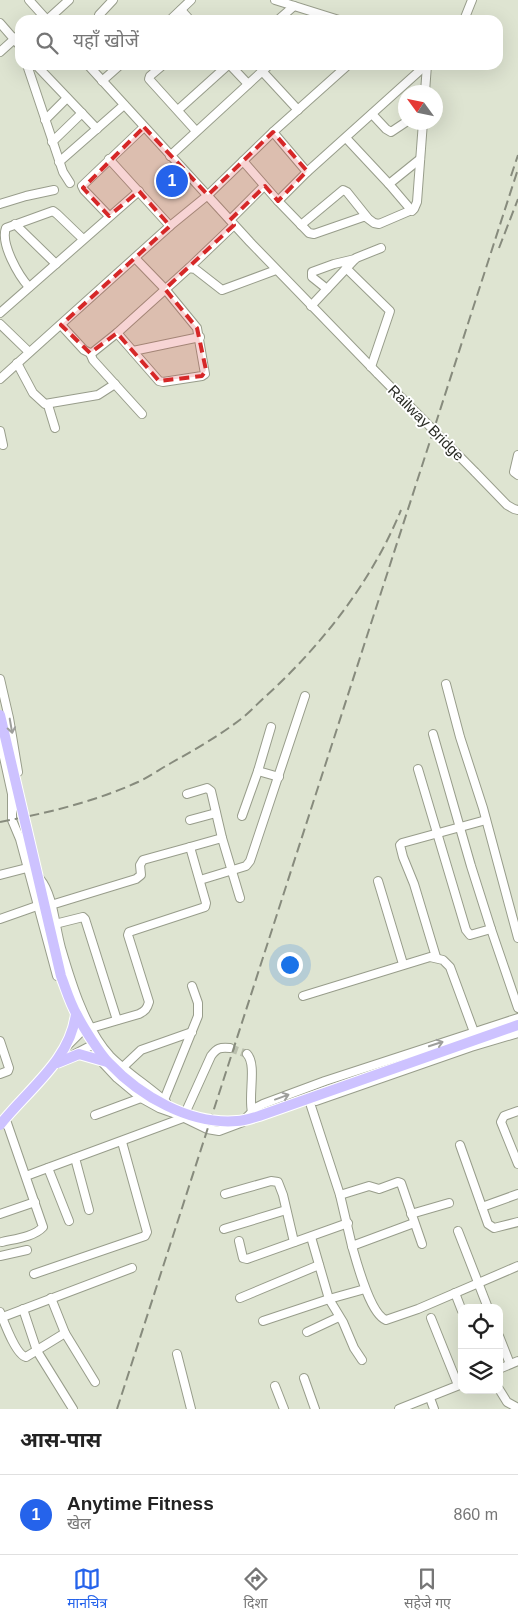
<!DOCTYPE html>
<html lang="hi">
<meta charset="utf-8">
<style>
:root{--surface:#fff;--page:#f6f6f6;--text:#222;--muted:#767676;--line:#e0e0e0;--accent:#2563eb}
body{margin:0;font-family:Arial,"Noto Sans Devanagari",sans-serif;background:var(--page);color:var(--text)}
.controls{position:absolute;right:15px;bottom:15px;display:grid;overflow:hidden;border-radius:10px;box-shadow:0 5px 20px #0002}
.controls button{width:45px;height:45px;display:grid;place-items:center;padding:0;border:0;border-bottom:1px solid var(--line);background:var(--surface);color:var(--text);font:25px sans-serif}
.compass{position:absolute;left:398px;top:85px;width:45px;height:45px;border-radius:50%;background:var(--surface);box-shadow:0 5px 20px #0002;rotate:303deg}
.you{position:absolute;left:289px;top:964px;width:18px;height:18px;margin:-12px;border:4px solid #fff;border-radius:50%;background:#1a73e8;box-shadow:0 0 0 8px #1a73e833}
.badge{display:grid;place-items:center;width:32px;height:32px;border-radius:50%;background:var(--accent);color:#fff;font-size:16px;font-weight:700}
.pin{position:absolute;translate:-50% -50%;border:2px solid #fff;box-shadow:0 1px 5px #0006}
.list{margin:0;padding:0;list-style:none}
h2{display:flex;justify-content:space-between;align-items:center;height:65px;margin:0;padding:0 20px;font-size:21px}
h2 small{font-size:16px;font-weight:400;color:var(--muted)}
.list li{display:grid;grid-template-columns:32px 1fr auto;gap:15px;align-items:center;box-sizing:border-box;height:80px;padding:0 20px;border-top:1px solid var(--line)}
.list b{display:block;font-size:19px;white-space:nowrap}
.list p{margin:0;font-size:16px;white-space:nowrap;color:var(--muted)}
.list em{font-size:16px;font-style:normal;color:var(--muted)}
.icon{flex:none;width:28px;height:28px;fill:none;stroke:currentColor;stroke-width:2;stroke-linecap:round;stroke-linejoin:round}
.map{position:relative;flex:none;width:518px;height:1409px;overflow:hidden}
.search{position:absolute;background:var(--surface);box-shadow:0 5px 20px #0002;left:15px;right:15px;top:15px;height:55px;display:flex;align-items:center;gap:12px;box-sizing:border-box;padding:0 18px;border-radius:15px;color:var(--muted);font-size:19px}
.sheet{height:145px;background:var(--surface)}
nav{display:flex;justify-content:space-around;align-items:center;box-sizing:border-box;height:70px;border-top:1px solid var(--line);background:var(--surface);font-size:14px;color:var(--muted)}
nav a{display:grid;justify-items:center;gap:2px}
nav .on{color:var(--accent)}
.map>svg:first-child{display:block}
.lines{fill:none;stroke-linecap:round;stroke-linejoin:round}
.minor-tunnel{stroke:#babfae;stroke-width:8;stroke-dasharray:8 4;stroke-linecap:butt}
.minor-casing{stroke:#989d8b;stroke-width:10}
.minor{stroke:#fff;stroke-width:8}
.rail{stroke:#878b7d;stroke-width:2;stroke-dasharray:10 5;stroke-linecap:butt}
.minor-bridge-casing{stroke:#989d8b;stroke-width:10;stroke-linecap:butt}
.major-bridge-casing{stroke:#fff;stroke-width:12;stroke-linecap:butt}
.minor-bridge{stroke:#fff;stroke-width:8}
.major-bridge{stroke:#cdc2ff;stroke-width:10}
.oneway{stroke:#9e9f9c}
.marked{fill:#d62828;fill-opacity:0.2;stroke:#d62828;stroke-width:4;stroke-dasharray:10 6;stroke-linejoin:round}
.labels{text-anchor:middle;stroke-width:4;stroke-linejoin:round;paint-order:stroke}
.street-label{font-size:15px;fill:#282a23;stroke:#fff}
</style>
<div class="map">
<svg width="518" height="1409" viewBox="0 0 518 1409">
<rect width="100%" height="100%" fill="#dee4d1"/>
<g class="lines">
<polyline class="minor-tunnel" points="230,1048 247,1054"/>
<defs>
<g id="minor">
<polyline points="29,0 47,20"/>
<polyline points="275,0 339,20"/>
<polyline points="181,10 190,20"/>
<polyline points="47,20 69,0"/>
<polyline points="98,20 99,15 113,0"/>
<polyline points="170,20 191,0"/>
<polyline points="278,20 294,6"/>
<polyline points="464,20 472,0"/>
<polyline points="0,23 20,46"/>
<polyline points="0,52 20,34"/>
<polyline points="27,65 63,172 70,183"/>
<polyline points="36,65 97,129"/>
<polyline points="88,65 250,242 378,374"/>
<polyline points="163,65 150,76 149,79 196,131"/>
<polyline points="230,65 248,84"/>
<polyline points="262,71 298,110"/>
<polyline points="102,81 120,65"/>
<polyline points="425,92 427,65"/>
<polyline points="178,110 228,65"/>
<polyline points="372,114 386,129 391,132 406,122"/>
<polyline points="45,120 67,98"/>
<polyline points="273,132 307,172 278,201 309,233 314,234 363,217 366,217 374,223 379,224 414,209 417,202 423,122"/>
<polyline points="346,138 389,184 412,211"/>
<polyline points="52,142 82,113"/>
<polyline points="170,156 269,65"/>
<polyline points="109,159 170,226"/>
<polyline points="243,161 278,201"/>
<polyline points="59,162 124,105"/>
<polyline points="307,172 426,65"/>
<polyline points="389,184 420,159"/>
<polyline points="0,204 26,196 54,190"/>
<polyline points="109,216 84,190 82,186 144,127"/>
<polyline points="230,220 264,186"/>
<polyline points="15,224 56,264"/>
<polyline points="301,225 343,190 347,192 367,217"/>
<polyline points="189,268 234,225"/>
<polyline points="346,268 390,311 371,367"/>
<path d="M29 287C19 276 0 244 6 228L53 211 57 214 83 239"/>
<polyline points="327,289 312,277 312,272 334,264 355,259"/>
<polyline points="311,306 356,258 381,248"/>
<polyline points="0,313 139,191"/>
<polyline points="0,324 29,352"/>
<polyline points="61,325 84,350 90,353 92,353 117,333 189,268 195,269 222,290 276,270"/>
<polyline points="117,333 159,381 163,382 202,376 205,374 197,328 165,289 135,258"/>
<polyline points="133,351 200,337"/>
<polyline points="90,353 93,360 142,414"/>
<polyline points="17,363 33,393 45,404 98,395 115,384"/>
<polyline points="0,379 170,226 208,195 273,132 348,65"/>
<polyline points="48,405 55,428"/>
<polyline points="0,431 3,445"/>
<polyline points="518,455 514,472 518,475"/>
<polyline points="475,472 507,505 514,509 518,510"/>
<polyline points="0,679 9,718 18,772"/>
<polyline points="446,684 460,737 483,808 518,938"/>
<polyline points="271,727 258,771 279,777"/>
<polyline points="0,739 12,794 12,820 20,839 57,976"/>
<polyline points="418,769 466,930 470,935 491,929 471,866 433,734"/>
<polyline points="187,794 207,788 211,791 222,838"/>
<polyline points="242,816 258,771"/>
<polyline points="190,820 216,813"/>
<polyline points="0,875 27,868"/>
<path d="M40 879C53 894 55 927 61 948 71 982 85 1029 110 1056 127 1073 148 1086 166 1102"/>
<polyline points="200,880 246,866 250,861 305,696"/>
<polyline points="378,881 403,964"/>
<polyline points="51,905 136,879 141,875 140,865 143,860 190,847"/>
<polyline points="0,919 37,906"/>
<polyline points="55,924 83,917 85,919 117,1020"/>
<polyline points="491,929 518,1008"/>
<polyline points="436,957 414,884 403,857 400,845 402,843 486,820"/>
<polyline points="303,996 430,957 443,960 450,967 474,1032"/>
<path d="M91 1028 139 1014C145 1011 147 1009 149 1002L128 935 129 932 205 907 206 903 190 847 222 838 240 898"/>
<polyline points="0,1041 9,1068 8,1071 0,1074"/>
<polyline points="65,1048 87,1026"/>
<polyline points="75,1054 98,1042"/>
<path d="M247 1054C257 1065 248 1095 252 1112"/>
<polyline points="103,1063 117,1078 141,1098 159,1108 176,1114 207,1129 219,1131 243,1122"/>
<polyline points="123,1067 141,1050 192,1032"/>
<polyline points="164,1100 198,1016 198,1003 192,986"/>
<polyline points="316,1101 471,1047 518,1033"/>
<polyline points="310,1103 340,1195 352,1246 414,1223"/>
<polyline points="518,1111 504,1116 501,1122 518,1164"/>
<polyline points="95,1115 141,1098"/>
<polyline points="245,1119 257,1107 263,1104 325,1081 518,1018"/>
<polyline points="460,1145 488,1224 494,1228 518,1222"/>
<polyline points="75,1158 89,1210"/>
<polyline points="48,1168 69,1221"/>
<path d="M26 1176 183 1118 211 1056C217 1048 220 1047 230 1048"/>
<polyline points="225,1194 271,1181 278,1182 283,1195 294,1242"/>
<polyline points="340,1195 369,1186 379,1189 398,1182 401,1183 422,1244"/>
<polyline points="482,1207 518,1194"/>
<polyline points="0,1214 35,1202"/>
<polyline points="411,1214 449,1203"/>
<polyline points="224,1229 286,1210"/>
<polyline points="458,1231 488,1308"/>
<polyline points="311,1237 329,1299 343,1322 354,1348 362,1360"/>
<polyline points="239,1241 243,1258 247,1259 348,1223"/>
<path d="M2 1242C14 1239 34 1237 43 1227L7 1123"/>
<path d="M352 1246C357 1263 370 1314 386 1320L418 1309 518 1266"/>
<polyline points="0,1256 27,1250"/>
<polyline points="34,1274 145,1236 147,1232 122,1142"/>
<polyline points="455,1293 462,1311"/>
<polyline points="51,1298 65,1333 95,1382"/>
<polyline points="240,1298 319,1265"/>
<polyline points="23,1309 37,1351 73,1409"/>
<path d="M0 1312C4 1322 16 1355 26 1357L65 1333"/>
<polyline points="0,1318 132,1268"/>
<polyline points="431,1318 458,1385"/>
<polyline points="263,1321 329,1299 365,1289"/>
<polyline points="307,1332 339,1317"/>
<polyline points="499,1336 510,1364"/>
<polyline points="177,1354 191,1409"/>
<polyline points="499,1369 518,1361"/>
<polyline points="304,1378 315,1409"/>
<polyline points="275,1386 284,1409"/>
<polyline points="499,1389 507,1402 518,1408"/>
<polyline points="430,1398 434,1409"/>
<polyline points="399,1409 462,1384"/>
</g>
</defs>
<use href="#minor" class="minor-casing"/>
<use href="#minor" class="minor"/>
<g class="rail">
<polyline points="511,176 518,155"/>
<polyline points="499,248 518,199"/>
<path d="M0 822C47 813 94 802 138 782 149 777 160 769 171 763 194 750 219 736 241 719 250 712 258 703 266 696 322 645 372 581 401 510"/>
<polyline points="117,1409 518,169"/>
</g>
<defs>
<polyline id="minor-bridge" points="378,374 475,472"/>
<g id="major-bridge">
<path d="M0 715 61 976C66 989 70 1003 77 1015 83 1027 100 1054 109 1063 140 1096 190 1125 237 1121 244 1121 252 1118 259 1116L518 1025"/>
<polyline points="57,1063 79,1054 107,1062"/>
<path d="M0 1125C27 1090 70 1061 76 1014"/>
</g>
</defs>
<use href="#minor-bridge" class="minor-bridge-casing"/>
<use href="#major-bridge" class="major-bridge-casing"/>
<use href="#minor-bridge" class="minor-bridge"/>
<use href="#major-bridge" class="major-bridge"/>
</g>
<defs><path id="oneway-shaft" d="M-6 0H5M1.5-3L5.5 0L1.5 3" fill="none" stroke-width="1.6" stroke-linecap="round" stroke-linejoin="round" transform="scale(1.25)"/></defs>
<g class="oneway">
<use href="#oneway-shaft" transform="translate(11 726) rotate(80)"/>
<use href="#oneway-shaft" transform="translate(436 1044) rotate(-18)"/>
<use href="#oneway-shaft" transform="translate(282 1097) rotate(-20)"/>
</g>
<path class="marked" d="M144 127 208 195 273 132 307 171 278 201 265 186 230 220 234 225 165 289 197 328 206 370 202 376 159 381 117 333 90 353 61 325 170 226 139 191 109 216 83 188Z"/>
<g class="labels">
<g class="street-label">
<text transform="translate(426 423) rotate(45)" y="5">Railway Bridge</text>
</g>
</g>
</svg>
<div class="controls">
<button><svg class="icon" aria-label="locate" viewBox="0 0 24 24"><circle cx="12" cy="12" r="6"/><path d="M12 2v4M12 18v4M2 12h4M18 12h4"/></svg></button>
<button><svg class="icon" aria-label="layers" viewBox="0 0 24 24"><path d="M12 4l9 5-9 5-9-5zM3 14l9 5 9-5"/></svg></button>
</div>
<svg class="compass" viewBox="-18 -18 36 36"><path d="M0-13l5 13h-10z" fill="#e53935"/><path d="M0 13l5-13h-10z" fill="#767676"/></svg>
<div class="you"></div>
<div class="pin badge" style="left:172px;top:181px">1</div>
<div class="search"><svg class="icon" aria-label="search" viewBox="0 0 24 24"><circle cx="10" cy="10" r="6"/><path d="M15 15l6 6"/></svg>यहाँ खोजें</div>
</div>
<section class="sheet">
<h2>आस-पास<small></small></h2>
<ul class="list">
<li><span class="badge">1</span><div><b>Anytime Fitness</b><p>खेल</p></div><em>860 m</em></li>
</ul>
</section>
<nav>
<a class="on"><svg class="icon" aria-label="map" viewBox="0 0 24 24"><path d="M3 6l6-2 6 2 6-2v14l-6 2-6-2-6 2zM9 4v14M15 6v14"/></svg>मानचित्र</a>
<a><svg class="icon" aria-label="directions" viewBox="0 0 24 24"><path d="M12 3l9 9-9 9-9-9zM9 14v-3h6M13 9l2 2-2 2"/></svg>दिशा</a>
<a><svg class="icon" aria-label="saved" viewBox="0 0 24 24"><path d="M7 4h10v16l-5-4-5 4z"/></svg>सहेजे गए</a>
</nav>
